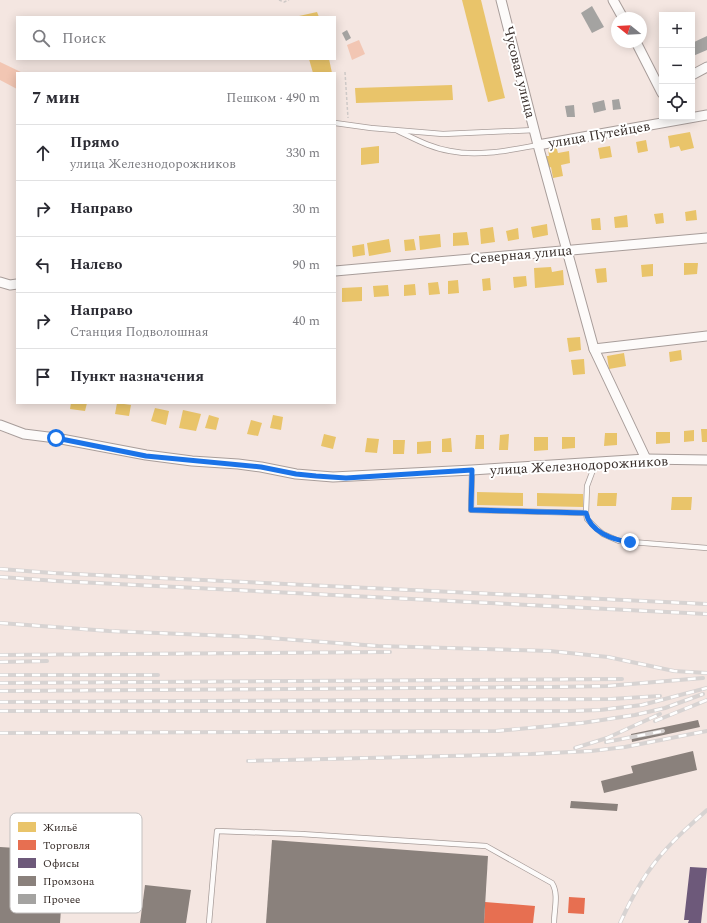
<!DOCTYPE html>
<html lang="ru">
<meta charset="utf-8">
<style>
:root{--surface:#fff;--page:#f2f2f3;--text:#2b2b33;--muted:#7c7c81;--line:#e1e1e2}
body{margin:0;font-family:Spectral,serif;background:var(--page);color:var(--text)}
.controls{position:absolute;right:12px;top:12px;display:grid;overflow:hidden;border-radius:0px;box-shadow:0 2px 10px #0003}
.controls button{width:36px;height:36px;display:grid;place-items:center;padding:0;border:0;border-bottom:1px solid var(--line);background:var(--surface);color:var(--text);font:20px sans-serif}
.compass{position:absolute;left:611px;top:12px;width:36px;height:36px;border-radius:50%;background:var(--surface);box-shadow:0 2px 10px #0003;rotate:288deg}
.stop{position:absolute;width:12px;height:12px;margin:-9px;border:3px solid #1a73e8;border-radius:50%;background:#fff}
.stop.end{background:#1a73e8;border-color:#fff;box-shadow:0 1px 4px #0008}
.list{margin:0;padding:0;list-style:none}
h2{display:flex;justify-content:space-between;align-items:center;height:52px;margin:0;padding:0 16px;font-size:17px}
h2 small{font-size:13px;font-weight:400;color:var(--muted)}
.list li{display:grid;grid-template-columns:26px 1fr auto;gap:12px;align-items:center;box-sizing:border-box;height:56px;padding:0 16px;border-top:1px solid var(--line)}
.list b{display:block;font-size:15px;white-space:nowrap}
.list p{margin:0;font-size:13px;white-space:nowrap;color:var(--muted)}
.list em{font-size:13px;font-style:normal;color:var(--muted)}
.icon{flex:none;width:22px;height:22px;fill:none;stroke:currentColor;stroke-width:2;stroke-linecap:round;stroke-linejoin:round}
.map{position:relative;flex:none;width:707px;height:923px;overflow:hidden}
.search{position:absolute;background:var(--surface);box-shadow:0 2px 10px #0003;left:16px;top:16px;width:320px;height:44px;display:flex;align-items:center;gap:10px;box-sizing:border-box;padding:0 14px;border-radius:0px;color:var(--muted);font-size:15px}
.panel{position:absolute;background:var(--surface);box-shadow:0 2px 10px #0003;left:16px;top:72px;width:320px;height:332px;border-radius:0px}
.map>svg:first-child{display:block}
.green{fill:#f2c6b3}
.homes{fill:#e9c46a}
.shops{fill:#e76f51}
.offices{fill:#6d597a}
.industry{fill:#8a817c}
.building{fill:#a4a3a1}
.lines{fill:none;stroke-linecap:round;stroke-linejoin:round}
.service-casing{stroke:#a89d9a;stroke-width:6}
.minor-casing{stroke:#a89d9a;stroke-width:11}
.path{stroke:#cec9c7;stroke-width:1.5;stroke-dasharray:3 2;stroke-linecap:butt}
.service{stroke:#fdfbfa;stroke-width:4.5}
.minor{stroke:#fdfbfa;stroke-width:9}
.rail-casing{stroke:#d7d3d2;stroke-width:4}
.rail{stroke:#fff;stroke-width:2.5;stroke-dasharray:8;stroke-linecap:butt}
.route{stroke:#1a73e8;stroke-width:5}
.labels{text-anchor:middle;stroke-width:4;stroke-linejoin:round;paint-order:stroke}
.street-label{font-size:14px;fill:#382e2a;stroke:#fff}
.key{fill:#fff;stroke:#c3c0bf;stroke-width:1}
.key-label{font-size:11px;fill:#382e2a}
</style>
<div class="map">
<svg width="707" height="923" viewBox="0 0 707 923">
<rect width="100%" height="100%" fill="#f4e6e1"/>
<g class="green">
<polygon points="359,40 365,54 352,60 347,45"/>
<polygon points="0,62 23,73 17,73 17,89 0,80"/>
</g>
<g class="homes">
<polygon points="462,0 481,0 505,98 488,102"/>
<polygon points="317,12 319,17 299,17 299,16"/>
<polygon points="309,59 329,59 332,73 313,73"/>
<polygon points="452,85 453,100 356,103 355,88"/>
<polygon points="690,132 694,148 681,151 679,146 670,148 668,136"/>
<polygon points="646,140 648,151 638,153 636,142"/>
<polygon points="379,146 379,163 361,165 361,148"/>
<polygon points="556,146 558,153 569,151 570,163 561,165 563,176 553,178 551,167 549,168 546,156 549,156 548,148"/>
<polygon points="610,146 612,157 600,159 598,148"/>
<polygon points="696,210 697,220 686,221 685,212"/>
<polygon points="663,213 664,223 656,224 654,214"/>
<polygon points="627,215 628,227 615,228 614,217"/>
<polygon points="600,218 601,230 592,230 591,219"/>
<polygon points="547,224 548,235 533,238 531,227"/>
<polygon points="493,227 495,242 481,244 480,229"/>
<polygon points="518,228 519,239 508,241 506,231"/>
<polygon points="467,232 469,245 453,246 453,233"/>
<polygon points="440,234 441,247 420,250 419,236"/>
<polygon points="389,239 391,252 369,256 367,243"/>
<polygon points="414,239 416,250 405,251 404,240"/>
<polygon points="364,244 365,255 353,257 352,246"/>
<polygon points="684,263 698,263 697,274 684,275"/>
<polygon points="653,264 653,276 642,277 641,265"/>
<polygon points="551,267 552,272 563,270 564,285 535,288 534,268"/>
<polygon points="606,268 607,282 597,283 595,269"/>
<polygon points="526,276 527,286 514,288 513,277"/>
<polygon points="490,278 491,290 483,291 482,279"/>
<polygon points="458,280 459,293 448,294 448,281"/>
<polygon points="438,282 440,294 429,295 428,283"/>
<polygon points="415,284 416,295 404,296 404,285"/>
<polygon points="388,285 389,296 374,297 373,286"/>
<polygon points="362,287 362,301 342,302 342,288"/>
<polygon points="580,337 581,350 569,352 567,338"/>
<polygon points="681,350 682,360 670,362 669,352"/>
<polygon points="624,353 626,366 609,369 607,356"/>
<polygon points="584,359 585,374 573,375 571,360"/>
<polygon points="71,403 87,403 85,411 70,409"/>
<polygon points="117,403 131,405 129,416 115,414"/>
<polygon points="155,408 169,411 166,425 151,421"/>
<polygon points="183,410 201,414 196,431 179,428"/>
<polygon points="209,415 219,418 216,430 205,428"/>
<polygon points="273,415 283,417 281,430 270,428"/>
<polygon points="251,420 262,423 258,436 247,434"/>
<polygon points="701,429 707,429 707,442 702,442"/>
<polygon points="694,430 694,441 684,442 684,431"/>
<polygon points="656,432 670,432 670,443 656,444"/>
<polygon points="605,433 617,433 617,445 604,446"/>
<polygon points="324,434 336,437 333,449 321,446"/>
<polygon points="509,434 508,450 499,450 500,435"/>
<polygon points="476,435 484,435 484,449 475,449"/>
<polygon points="534,437 548,437 548,450 534,451"/>
<polygon points="562,437 575,437 575,448 562,449"/>
<polygon points="367,438 379,439 377,453 365,452"/>
<polygon points="451,438 452,452 442,452 442,439"/>
<polygon points="393,440 405,440 404,454 393,454"/>
<polygon points="431,441 431,453 417,454 417,442"/>
<polygon points="477,492 523,493 523,506 477,505"/>
<polygon points="537,493 583,494 583,507 537,506"/>
<polygon points="598,493 617,493 616,506 597,506"/>
<polygon points="672,497 692,497 691,510 671,510"/>
</g>
<g class="shops">
<polygon points="569,897 585,898 584,914 568,913"/>
<polygon points="485,902 535,906 533,923 484,923"/>
</g>
<polygon class="offices" points="690,867 707,868 701,923 688,923 689,920 684,920"/>
<g class="industry">
<polygon points="698,720 700,727 632,742 631,734"/>
<polygon points="693,751 697,770 604,793 601,781 633,773 631,766"/>
<polygon points="571,801 618,804 617,811 570,808"/>
<polygon points="272,840 488,856 484,923 266,923"/>
<polygon points="0,847 65,851 60,923 0,923"/>
<polygon points="145,885 191,890 186,923 140,923"/>
</g>
<g class="building">
<polygon points="592,6 604,27 592,33 581,13"/>
<polygon points="347,30 351,38 346,41 342,33"/>
<polygon points="707,36 707,50 693,56 692,53 692,43"/>
<polygon points="619,99 621,109 613,110 612,100"/>
<polygon points="604,100 606,110 594,113 592,103"/>
<polygon points="574,105 575,117 567,117 565,106"/>
</g>
<g class="lines">
<defs>
<g id="service">
<polyline points="335,123 371,128 443,134 535,130"/>
<path d="M398 131C415 139 431 148 450 151 479 157 510 150 538 145"/>
<polyline points="472,470 471,510 586,513 587,486 596,462"/>
<polyline points="586,513 587,519 597,529 603,534 619,541 707,548"/>
<path d="M209 923 217 831 301 834 486 846 552 883C559 894 554 910 554 923"/>
</g>
<g id="minor">
<polyline points="501,0 538,145 594,349 646,459"/>
<polyline points="613,0 623,18"/>
<polyline points="636,42 662,93"/>
<polyline points="692,75 707,67"/>
<polyline points="538,145 707,115"/>
<polyline points="335,271 707,238"/>
<polyline points="0,282 10,285 17,284"/>
<polyline points="594,349 707,336"/>
<polyline points="0,425 24,434 56,438 146,455 192,461 238,464 261,467 296,474 333,477 472,470 646,459 707,460"/>
</g>
</defs>
<use href="#service" class="service-casing"/>
<use href="#minor" class="minor-casing"/>
<g class="path">
<polyline points="279,0 284,2 289,0"/>
<polyline points="345,72 348,118"/>
</g>
<use href="#service" class="service"/>
<use href="#minor" class="minor"/>
<defs>
<g id="rail">
<polyline points="0,569 53,573 707,604"/>
<polyline points="0,577 57,581 707,614"/>
<polyline points="0,623 109,631 255,637 378,646 550,651 608,657 674,671 707,673"/>
<polyline points="0,655 390,652"/>
<polyline points="0,662 47,661"/>
<polyline points="0,675 158,675"/>
<polyline points="0,683 622,679"/>
<polyline points="0,691 553,687 607,686 703,678"/>
<polyline points="0,702 611,699 660,696"/>
<polyline points="0,711 570,711 600,710 642,705 707,688"/>
<polyline points="655,721 707,700"/>
<polyline points="0,733 496,731 582,723 635,715 665,708 703,694"/>
<polyline points="606,742 663,731"/>
<polyline points="575,748 607,738 660,714"/>
<polyline points="248,761 531,754 591,751 625,747 707,731"/>
<path d="M620 923C630 901 641 880 656 861 671 842 689 826 707 810"/>
</g>
</defs>
<use href="#rail" class="rail-casing"/>
<use href="#rail" class="rail"/>
</g>
<g class="lines">
<path class="route" d="M56 438 146 456 261 467 296 474 316 476 346 478 472 470 471 510 586 513C590 532 613 540 630 542"/>
</g>
<g class="labels">
<g class="street-label">
<text transform="translate(520 72) rotate(76)" y="5">Чусовая улица</text>
<text transform="translate(599 134) rotate(-10)" y="5">улица Путейцев</text>
<text transform="translate(521 254) rotate(-5)" y="5">Северная улица</text>
<text transform="translate(579 465) rotate(-3)" y="5">улица Железнодорожников</text>
</g>
</g>
<rect x="10" y="813" width="132" height="100" rx="6" class="key"/>
<rect x="18" y="822" width="18" height="10" fill="#e9c46a"/>
<rect x="18" y="840" width="18" height="10" fill="#e76f51"/>
<rect x="18" y="858" width="18" height="10" fill="#6d597a"/>
<rect x="18" y="876" width="18" height="10" fill="#8a817c"/>
<rect x="18" y="894" width="18" height="10" fill="#a4a3a1"/>
<g class="key-label">
<text x="43" y="831">Жильё</text>
<text x="43" y="849">Торговля</text>
<text x="43" y="867">Офисы</text>
<text x="43" y="885">Промзона</text>
<text x="43" y="903">Прочее</text>
</g>
</svg>
<div class="controls">
<button>+</button>
<button>−</button>
<button><svg class="icon" aria-label="locate" viewBox="0 0 24 24"><circle cx="12" cy="12" r="6"/><path d="M12 2v4M12 18v4M2 12h4M18 12h4"/></svg></button>
</div>
<svg class="compass" viewBox="-18 -18 36 36"><path d="M0-13l5 13h-10z" fill="#e53935"/><path d="M0 13l5-13h-10z" fill="#7c7c81"/></svg>
<div class="stop" style="left:56px;top:438px"></div>
<div class="stop end" style="left:630px;top:542px"></div>
<div class="search"><svg class="icon" aria-label="search" viewBox="0 0 24 24"><circle cx="10" cy="10" r="6"/><path d="M15 15l6 6"/></svg>Поиск</div>
<section class="panel">
<h2>7 мин<small>Пешком · 490 m</small></h2>
<ul class="list">
<li><svg class="icon" aria-label="ahead" viewBox="0 0 24 24"><path d="M12 20V5M6 11l6-6 6 6"/></svg><div><b>Прямо</b><p>улица Железнодорожников</p></div><em>330 m</em></li>
<li><svg class="icon" aria-label="right" viewBox="0 0 24 24"><path d="M7 20v-9h11M14 6l5 5-5 5"/></svg><div><b>Направо</b></div><em>30 m</em></li>
<li><svg class="icon" aria-label="left" viewBox="0 0 24 24"><path d="M17 20v-9H6M10 6l-5 5 5 5"/></svg><div><b>Налево</b></div><em>90 m</em></li>
<li><svg class="icon" aria-label="right" viewBox="0 0 24 24"><path d="M7 20v-9h11M14 6l5 5-5 5"/></svg><div><b>Направо</b><p>Станция Подволошная</p></div><em>40 m</em></li>
<li><svg class="icon" aria-label="arrive" viewBox="0 0 24 24"><path d="M6 21V4h12l-3 4 3 4H6"/></svg><div><b>Пункт назначения</b></div></li>
</ul>
</section>
</div>
